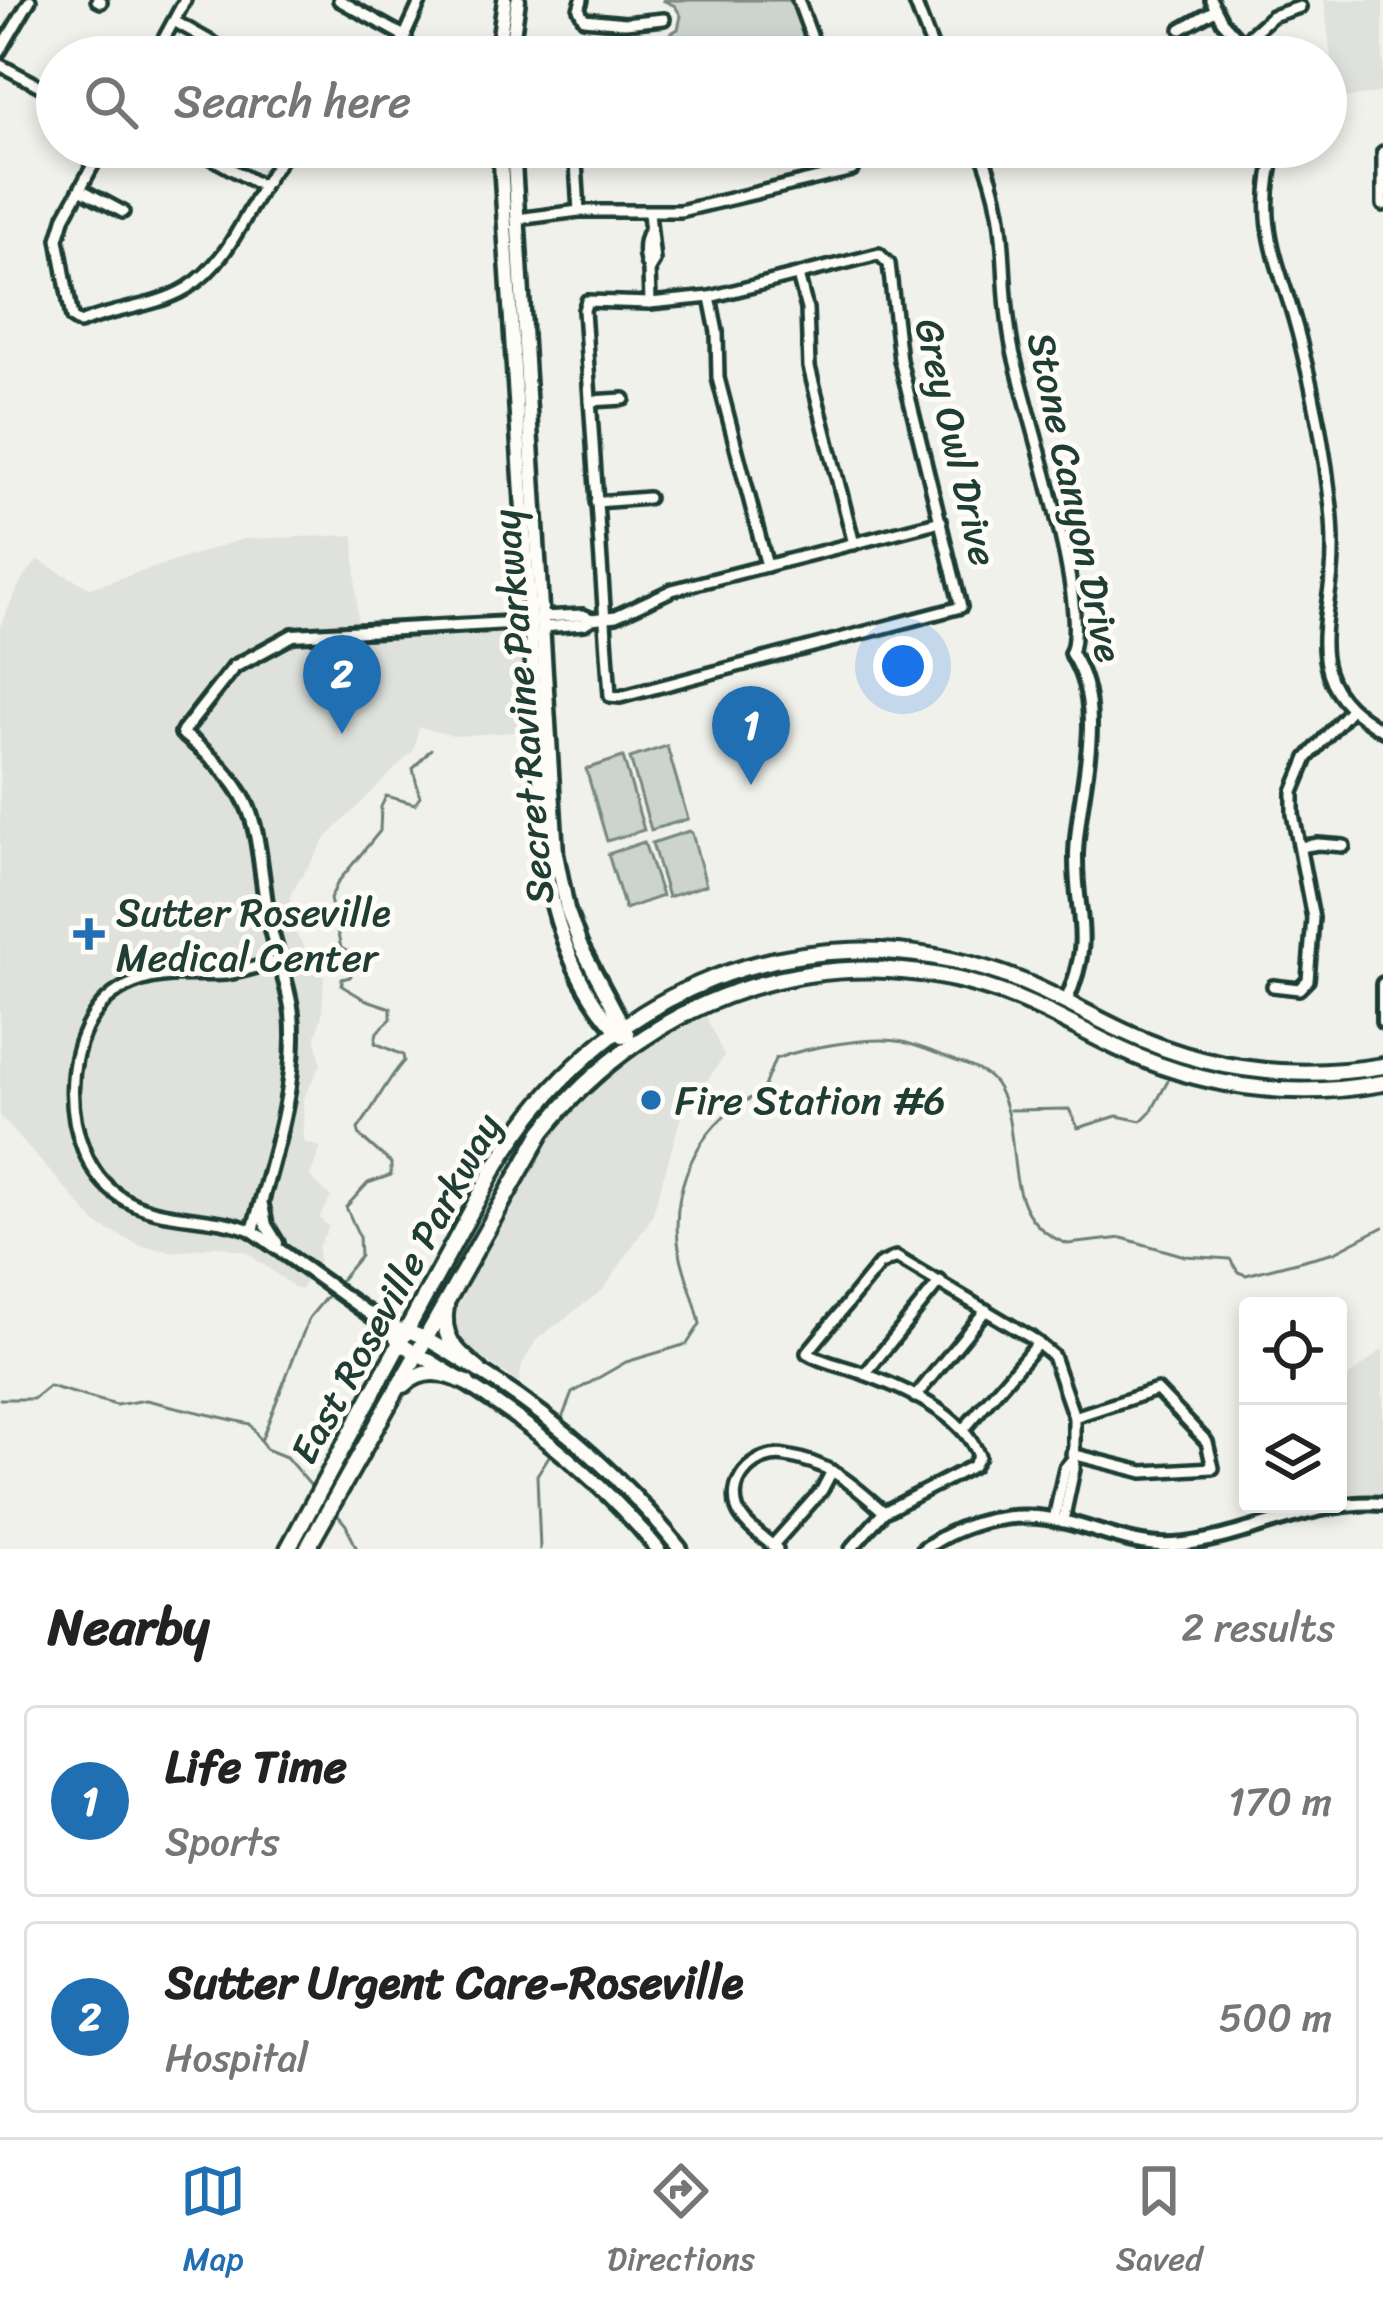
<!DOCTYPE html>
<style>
:root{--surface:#fff;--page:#f2f2f2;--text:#222;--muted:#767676;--line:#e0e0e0;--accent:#1f6fb2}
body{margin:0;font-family:Sriracha,sans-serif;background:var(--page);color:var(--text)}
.controls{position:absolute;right:36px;bottom:36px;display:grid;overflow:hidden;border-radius:12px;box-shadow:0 6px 18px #0003}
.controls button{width:108px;height:108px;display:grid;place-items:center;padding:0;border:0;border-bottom:3px solid var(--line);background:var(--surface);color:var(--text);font:60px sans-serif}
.you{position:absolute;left:903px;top:666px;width:42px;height:42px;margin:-30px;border:9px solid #fff;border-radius:50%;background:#1a73e8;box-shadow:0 0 0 18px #1a73e833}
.badge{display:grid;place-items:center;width:78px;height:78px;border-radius:50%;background:var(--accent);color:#fff;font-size:39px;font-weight:700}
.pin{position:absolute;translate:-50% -99px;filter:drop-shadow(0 3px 6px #0008)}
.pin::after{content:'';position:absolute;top:63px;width:42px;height:36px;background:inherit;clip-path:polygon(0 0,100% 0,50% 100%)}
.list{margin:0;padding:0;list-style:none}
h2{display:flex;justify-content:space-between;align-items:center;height:156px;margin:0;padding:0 48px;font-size:51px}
h2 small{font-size:39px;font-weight:400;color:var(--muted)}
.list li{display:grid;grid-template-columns:78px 1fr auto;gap:36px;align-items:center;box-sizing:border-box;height:192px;margin:0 24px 24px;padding:0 24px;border:3px solid var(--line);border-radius:12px}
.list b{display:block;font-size:45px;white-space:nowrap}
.list p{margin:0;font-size:39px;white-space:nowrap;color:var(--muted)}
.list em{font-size:39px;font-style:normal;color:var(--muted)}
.icon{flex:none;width:66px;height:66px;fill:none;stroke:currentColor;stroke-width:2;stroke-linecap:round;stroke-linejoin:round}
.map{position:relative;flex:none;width:1383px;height:1549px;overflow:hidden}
.search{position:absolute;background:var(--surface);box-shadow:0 6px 18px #0003;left:36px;right:36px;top:36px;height:132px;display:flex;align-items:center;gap:30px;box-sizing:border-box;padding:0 42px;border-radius:66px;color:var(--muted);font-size:45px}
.sheet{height:588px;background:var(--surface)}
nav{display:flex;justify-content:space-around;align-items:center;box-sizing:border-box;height:168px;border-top:3px solid var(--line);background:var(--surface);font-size:33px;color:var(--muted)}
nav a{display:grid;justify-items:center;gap:6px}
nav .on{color:var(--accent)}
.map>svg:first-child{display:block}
.built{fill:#dfe2dc}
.green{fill:#cdd3cd;stroke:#768880;stroke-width:3}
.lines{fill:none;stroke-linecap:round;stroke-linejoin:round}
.stream{stroke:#6c8077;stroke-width:3}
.minor-casing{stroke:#1f3d34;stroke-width:18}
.tertiary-casing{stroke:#1f3d34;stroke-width:20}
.secondary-casing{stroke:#1f3d34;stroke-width:21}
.primary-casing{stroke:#1f3d34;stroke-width:22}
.minor{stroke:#fdfcf7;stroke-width:9}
.tertiary{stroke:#fdfcf7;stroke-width:10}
.secondary{stroke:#fdfcf7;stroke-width:12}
.primary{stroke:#fdfcf7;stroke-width:14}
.poi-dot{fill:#1f6fb2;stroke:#fdfcf7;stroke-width:4.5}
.labels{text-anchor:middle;stroke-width:10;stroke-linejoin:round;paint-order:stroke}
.street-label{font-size:39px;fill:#1f3d34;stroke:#fdfcf7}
.poi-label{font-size:39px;fill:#1f3d34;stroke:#fdfcf7;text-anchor:start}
</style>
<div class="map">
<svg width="1383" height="1549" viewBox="0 0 1383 1549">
<rect width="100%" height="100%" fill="#f0f1eb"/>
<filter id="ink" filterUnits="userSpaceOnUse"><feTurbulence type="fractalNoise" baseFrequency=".00833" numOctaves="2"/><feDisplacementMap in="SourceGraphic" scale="24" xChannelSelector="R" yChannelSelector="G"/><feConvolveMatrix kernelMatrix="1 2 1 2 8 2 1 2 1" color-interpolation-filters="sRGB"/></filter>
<g filter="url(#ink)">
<g class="built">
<polygon points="1324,0 1383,0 1383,92 1336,100"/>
<polygon points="354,535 358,636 524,627 530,731 453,736 419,727 414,750 327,837 290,895 292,928 324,976 322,1015 316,1037 321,1064 303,1100 304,1142 321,1147 310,1176 331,1197 319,1218 329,1227 318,1247 319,1260 300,1291 246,1252 217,1246 175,1252 141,1246 98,1225 0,1116 0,626 22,579 38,560 90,588 243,539"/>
<polygon points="704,1011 724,1056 680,1120 652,1217 604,1289 537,1339 522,1364 519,1383 458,1341 450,1334 448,1318 521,1177 555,1127 604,1075 656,1036"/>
<polygon points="1383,1349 1383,1496 1345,1493 1338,1445 1338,1385"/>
</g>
<g class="green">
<polygon points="662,0 792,0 806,40 741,57 666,57 668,35 678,29 681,16 675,6"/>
<polygon points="667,746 688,819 651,830 630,758"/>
<polygon points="623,757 644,830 607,841 586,769"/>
<polygon points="689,831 692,833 706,885 668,897 652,843"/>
<polygon points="644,842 662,896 625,909 608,854"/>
</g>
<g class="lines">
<g class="stream">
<polyline points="1010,1110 1069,1109 1078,1128 1117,1116 1141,1121 1152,1110 1168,1081"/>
<polyline points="0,1399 33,1399 49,1386 116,1405 146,1400 250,1424 266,1449 286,1457 312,1487"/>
<path d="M561 1421 572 1393 626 1362 687 1344 700 1324C695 1296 681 1270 678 1241 671 1181 704 1115 761 1094L775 1059C804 1048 872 1035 903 1042 921 1047 939 1054 956 1061 970 1066 987 1072 995 1084 1029 1134 991 1216 1068 1244L1122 1238 1185 1256 1230 1259 1238 1272 1246 1275 1335 1252 1383 1227"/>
<path d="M261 1441 309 1318 360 1256 359 1236 346 1207 368 1183 391 1175V1163L360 1136 358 1129C375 1107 385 1082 404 1061L403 1055 375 1043 377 1032 391 1019V1008L364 999 342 986V979L350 977 354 969 352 954 341 948 330 899 338 882 380 831 381 807 386 796 415 804 420 797 413 769 431 749"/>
<polyline points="335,1512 346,1525 357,1549"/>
<polyline points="540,1549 537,1475 551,1453"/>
</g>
<defs>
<g id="minor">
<polyline points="97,0 101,2"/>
<polyline points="339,0 406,37"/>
<polyline points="582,0 579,9 584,19 625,23 664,19"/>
<polyline points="798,0 819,57"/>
<polyline points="914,0 936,57"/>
<polyline points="1211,0 1222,21 1255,57"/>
<polyline points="174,21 238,57"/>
<polyline points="1181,29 1215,10"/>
<polyline points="1242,43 1272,16 1300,7"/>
<polyline points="0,51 30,0"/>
<polyline points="154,57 185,0"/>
<polyline points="395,57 421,0"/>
<polyline points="0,65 57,95"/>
<path d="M103 147 65 216 58 239 72 318 80 323C114 308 154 308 187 288 238 257 251 189 292 147"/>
<polyline points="575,147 579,211"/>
<path d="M979 147C1013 222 998 273 1012 346 1025 412 1090 599 1071 653"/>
<path d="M1276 147C1253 232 1282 264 1301 344 1315 398 1325 452 1331 507 1333 529 1334 550 1332 572 1329 603 1318 641 1328 672 1337 701 1359 716 1383 731"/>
<polyline points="1383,152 1383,205"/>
<polyline points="206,155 262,186"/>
<polyline points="80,189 123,212"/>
<polyline points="649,213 654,261 649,269 650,303"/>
<polyline points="517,219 579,211 680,211 852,170 857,161 851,147"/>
<path d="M649 231C643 242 643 258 649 269"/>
<polygon points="879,254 889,264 900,360 961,607 620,697 610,696 584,310 587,301 650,303 710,297"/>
<polyline points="798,275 807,309 809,367 854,544"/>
<polyline points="710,297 717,332 718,378 767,566"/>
<polyline points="590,401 624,399"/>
<polyline points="596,502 648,498"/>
<polyline points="542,617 583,615 592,619"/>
<polyline points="542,627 584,624 592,619 616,616 672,590 941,521"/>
<polyline points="1300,847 1318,844 1344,846"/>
<polyline points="1273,986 1299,989 1308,980 1313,918 1293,814 1293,792 1307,758 1351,709"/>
<path d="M253 1231C210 1213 158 1223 119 1196 57 1154 55 1023 125 987 158 970 190 976 225 974 244 972 261 965 279 961"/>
<polyline points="865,1374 940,1281"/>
<polyline points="915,1397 986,1310"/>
<polyline points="963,1430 1038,1343"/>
<polyline points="1072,1454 1143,1472 1213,1468 1207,1442 1157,1390 1074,1417"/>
<polyline points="1054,1519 1065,1468 1071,1461"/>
<polyline points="772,1546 822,1490 832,1471"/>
<path d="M777 1549C764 1538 742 1524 737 1508 728 1477 757 1451 786 1456 831 1463 852 1484 884 1512"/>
<path d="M851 1549 884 1512 973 1466 979 1456C962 1413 903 1388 862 1373 844 1366 823 1363 807 1353L879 1265 896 1257 1030 1337 1053 1356 1074 1417V1469L1063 1521"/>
</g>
<g id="tertiary">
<polyline points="1383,984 1383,1022"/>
<path d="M1066 1002C1095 934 1075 921 1076 855 1077 792 1110 712 1071 653"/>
<polyline points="262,1205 266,1225 277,1243"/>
<path d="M389 1328 253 1231C271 1167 299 1082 292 1014 288 981 274 949 268 916 253 822 264 797 182 733L234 667 293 635 529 622"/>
<path d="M924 1549C965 1520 1017 1509 1066 1522 1103 1531 1134 1547 1174 1545 1246 1540 1309 1499 1383 1504"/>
</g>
<g id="secondary">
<polyline points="497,57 505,0"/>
<polyline points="510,57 518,0"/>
<path d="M500 147 546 872C557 930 579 995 623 1036"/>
<polyline points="513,147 556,854 567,909 580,945 628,1035"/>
<path d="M389 1328C414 1329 435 1344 456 1357 542 1407 618 1471 680 1549"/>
<path d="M395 1336 399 1343C497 1398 586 1462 658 1549"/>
</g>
<g id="primary">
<path d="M446 1306C440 1338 456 1351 479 1370"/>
<path d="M404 1385C424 1367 444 1372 467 1383"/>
<path d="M288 1549 493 1171C598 990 801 906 1002 974 1045 989 1084 1013 1125 1032 1207 1071 1294 1081 1383 1066"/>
<path d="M307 1549 542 1132C651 993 831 933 1000 992 1040 1006 1077 1028 1116 1047 1200 1087 1291 1100 1383 1083"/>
</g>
</defs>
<use href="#minor" class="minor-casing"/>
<use href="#tertiary" class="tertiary-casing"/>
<use href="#secondary" class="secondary-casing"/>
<use href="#primary" class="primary-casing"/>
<use href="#minor" class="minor"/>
<use href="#tertiary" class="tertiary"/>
<use href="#secondary" class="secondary"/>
<use href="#primary" class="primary"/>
</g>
</g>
<g class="poi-dot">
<path d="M83 916h12v12h12v12h-12v12h-12v-12h-12v-12h12z"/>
<circle cx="651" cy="1100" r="12"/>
</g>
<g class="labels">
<g class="street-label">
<text transform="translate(957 442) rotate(77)" y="14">Grey Owl Drive</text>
<text transform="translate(1076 497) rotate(78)" y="14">Stone Canyon Drive</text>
<text transform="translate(522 707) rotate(-95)" y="14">Secret Ravine Parkway</text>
<text transform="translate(395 1288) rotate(-61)" y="14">East Roseville Parkway</text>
</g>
<g class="poi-label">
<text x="116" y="926">Sutter Roseville<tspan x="116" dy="45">Medical Center</tspan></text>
<text x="675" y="1114">Fire Station #6</text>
</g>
</g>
</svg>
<div class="controls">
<button><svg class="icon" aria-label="locate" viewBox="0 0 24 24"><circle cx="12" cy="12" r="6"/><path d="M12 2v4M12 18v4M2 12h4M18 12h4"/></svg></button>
<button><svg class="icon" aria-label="layers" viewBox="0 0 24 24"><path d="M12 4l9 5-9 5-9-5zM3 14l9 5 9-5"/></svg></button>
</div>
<div class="you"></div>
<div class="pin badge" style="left:751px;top:785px">1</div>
<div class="pin badge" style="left:342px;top:734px">2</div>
<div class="search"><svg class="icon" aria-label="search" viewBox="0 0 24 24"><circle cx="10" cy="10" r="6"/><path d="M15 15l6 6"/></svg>Search here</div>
</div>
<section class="sheet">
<h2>Nearby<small>2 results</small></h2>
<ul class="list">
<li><span class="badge">1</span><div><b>Life Time</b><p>Sports</p></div><em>170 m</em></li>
<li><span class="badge">2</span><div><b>Sutter Urgent Care-Roseville</b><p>Hospital</p></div><em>500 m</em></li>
</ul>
</section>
<nav>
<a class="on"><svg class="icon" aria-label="map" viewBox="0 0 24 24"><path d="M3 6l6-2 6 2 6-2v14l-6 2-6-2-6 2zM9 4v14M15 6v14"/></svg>Map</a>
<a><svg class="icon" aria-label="directions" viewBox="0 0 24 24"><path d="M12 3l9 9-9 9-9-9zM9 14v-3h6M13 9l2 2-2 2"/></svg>Directions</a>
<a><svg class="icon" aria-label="saved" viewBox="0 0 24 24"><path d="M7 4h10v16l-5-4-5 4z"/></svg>Saved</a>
</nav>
